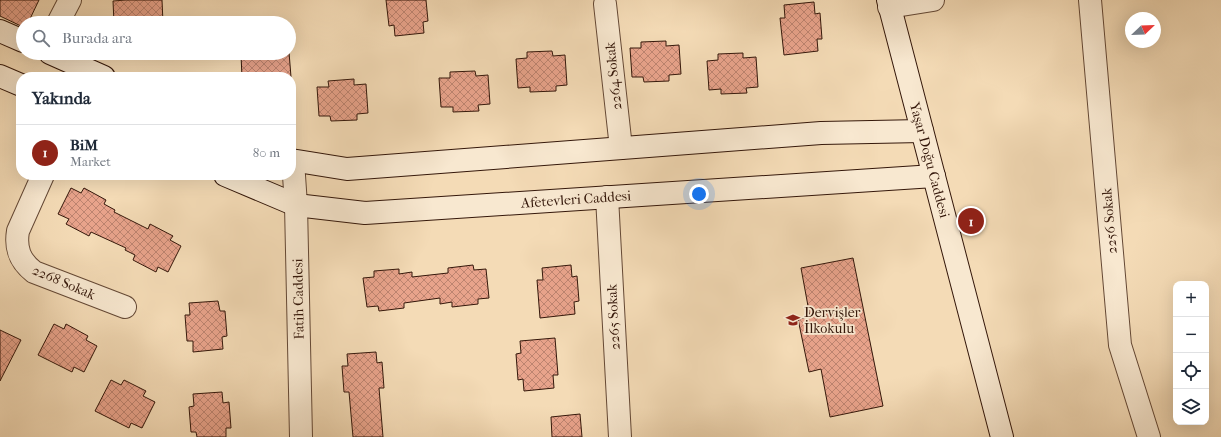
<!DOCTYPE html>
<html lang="tr">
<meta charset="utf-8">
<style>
:root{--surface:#fff;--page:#f6f6f7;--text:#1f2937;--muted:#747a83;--line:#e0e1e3;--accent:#8f2418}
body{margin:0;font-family:"IM FELL French Canon",serif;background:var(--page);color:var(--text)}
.controls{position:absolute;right:12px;bottom:12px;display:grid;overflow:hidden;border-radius:8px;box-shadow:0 4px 16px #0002}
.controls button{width:36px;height:36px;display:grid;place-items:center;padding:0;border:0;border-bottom:1px solid var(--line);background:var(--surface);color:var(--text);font:20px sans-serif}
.compass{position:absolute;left:1125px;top:12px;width:36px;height:36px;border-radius:50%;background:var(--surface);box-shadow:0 4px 16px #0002;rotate:67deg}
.you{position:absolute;left:699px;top:194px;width:14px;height:14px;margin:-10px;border:3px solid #fff;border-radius:50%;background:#1a73e8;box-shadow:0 0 0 6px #1a73e833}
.badge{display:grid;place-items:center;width:26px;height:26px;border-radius:50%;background:var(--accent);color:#fff;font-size:13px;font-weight:700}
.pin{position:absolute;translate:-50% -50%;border:2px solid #fff;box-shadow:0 1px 4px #0006}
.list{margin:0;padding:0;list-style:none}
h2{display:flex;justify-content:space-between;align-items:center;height:52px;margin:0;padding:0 16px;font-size:17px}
h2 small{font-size:13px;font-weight:400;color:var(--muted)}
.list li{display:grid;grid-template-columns:26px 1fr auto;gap:12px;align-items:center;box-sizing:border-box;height:56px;padding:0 16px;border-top:1px solid var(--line)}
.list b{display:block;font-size:15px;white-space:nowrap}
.list p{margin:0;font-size:13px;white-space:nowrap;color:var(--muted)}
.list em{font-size:13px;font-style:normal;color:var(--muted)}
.icon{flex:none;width:22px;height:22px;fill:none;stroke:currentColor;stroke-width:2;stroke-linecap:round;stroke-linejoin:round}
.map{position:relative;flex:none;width:1221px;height:437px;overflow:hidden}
.search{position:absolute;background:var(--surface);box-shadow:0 4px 16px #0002;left:16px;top:16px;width:280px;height:44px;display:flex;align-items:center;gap:10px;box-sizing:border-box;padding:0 14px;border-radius:22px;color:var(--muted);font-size:15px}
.panel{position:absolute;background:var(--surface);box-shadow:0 4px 16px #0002;left:16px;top:72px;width:280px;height:108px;border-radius:16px}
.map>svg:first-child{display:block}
.building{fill:url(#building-cross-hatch);stroke:#34170a}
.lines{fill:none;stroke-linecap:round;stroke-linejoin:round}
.minor-casing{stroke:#644835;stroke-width:24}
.tertiary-casing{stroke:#644835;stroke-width:24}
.secondary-casing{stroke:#34170a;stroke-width:24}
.minor{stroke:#f8e8d0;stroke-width:22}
.tertiary{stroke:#f8e8d0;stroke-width:22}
.secondary{stroke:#f8e8d0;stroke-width:22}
.labels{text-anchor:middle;stroke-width:3.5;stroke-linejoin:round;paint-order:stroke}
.street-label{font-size:14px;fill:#34170a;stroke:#f8e8d0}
.poi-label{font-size:14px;fill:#34170a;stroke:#f8e8d0;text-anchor:start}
</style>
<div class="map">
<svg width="1221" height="437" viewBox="0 0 1221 437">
<defs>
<pattern id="building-cross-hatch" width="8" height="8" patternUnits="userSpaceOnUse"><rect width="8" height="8" fill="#e8a38b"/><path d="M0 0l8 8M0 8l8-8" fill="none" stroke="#bd8470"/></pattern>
</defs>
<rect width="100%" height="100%" fill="#f4dbb6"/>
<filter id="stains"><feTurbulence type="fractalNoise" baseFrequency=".005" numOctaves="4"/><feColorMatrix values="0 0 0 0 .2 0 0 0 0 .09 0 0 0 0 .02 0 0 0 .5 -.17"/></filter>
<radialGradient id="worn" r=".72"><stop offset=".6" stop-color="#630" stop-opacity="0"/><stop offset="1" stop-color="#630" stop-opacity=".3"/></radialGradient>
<g class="building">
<polygon points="0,0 39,0 28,23 23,23 23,27 0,16"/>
<polygon points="126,0 162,0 163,23 114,23 113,1"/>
<polygon points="386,0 426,0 428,21 423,22 424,33 395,36 394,25 389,26"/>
<polygon points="814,2 815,14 820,13 822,39 817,39 818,51 784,55 780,18 785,18 784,5"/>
<polygon points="666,41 666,46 679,45 681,74 669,75 669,81 644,82 643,77 632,77 630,48 641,48 641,42"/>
<polygon points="552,51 553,56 565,55 567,85 556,86 556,91 530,92 530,87 518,88 516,59 527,58 527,52"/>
<polygon points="289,52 291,77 242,77 241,55 252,55 252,53"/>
<polygon points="743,53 743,58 756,57 758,87 746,88 747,93 721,94 721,89 709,90 707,61 718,60 718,54"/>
<polygon points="475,71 476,76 488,75 490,104 478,105 479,111 453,112 453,107 441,107 439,78 450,78 450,72"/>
<polygon points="354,79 354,85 366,84 368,113 357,114 357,120 331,121 330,116 319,116 317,87 329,87 328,81"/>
<polygon points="71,188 81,193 84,188 106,200 104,204 115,210 114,212 148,229 150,224 173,236 170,240 181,246 168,272 158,267 156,272 133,260 135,255 125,250 126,248 91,232 89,236 66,224 69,219 58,214"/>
<polygon points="853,258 883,406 830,417 821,369 809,372 798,319 810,317 801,268"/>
<polygon points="473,265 474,270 486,269 489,298 478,299 478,304 452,307 452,302 440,304 440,298 404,303 404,308 379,311 378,306 367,307 363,278 374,277 374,271 399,269 399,274 412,272 412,277 448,273 448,268"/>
<polygon points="571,265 572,277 577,276 579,301 574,302 575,314 540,318 537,280 543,280 542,268"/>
<polygon points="218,301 220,311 225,311 227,336 222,337 223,349 193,352 193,341 187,341 185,315 190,315 189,303"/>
<polygon points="54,324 64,329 66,324 88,336 86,340 97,346 84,372 74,367 72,372 38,355"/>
<polygon points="0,330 21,340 0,381"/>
<polygon points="555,338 558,375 553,375 554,388 524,391 523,379 518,380 516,354 521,353 520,341"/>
<polygon points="376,352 377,363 382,362 384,388 379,388 383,437 353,437 349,392 344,392 342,366 348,366 347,354"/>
<polygon points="111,380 121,385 124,380 146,391 143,396 155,402 142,428 131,423 129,428 95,411"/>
<polygon points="222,392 223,403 229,402 231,428 226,428 226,437 197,437 196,432 191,432 189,407 194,406 193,394"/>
<polygon points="580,414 582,437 552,437 551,417"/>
</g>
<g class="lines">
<defs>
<g id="minor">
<polyline points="1090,0 1120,345 1149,437"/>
<polyline points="605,4 621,148"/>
<polyline points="889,7 933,0"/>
<polyline points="58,23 70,0"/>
<path d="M43 175 18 231C15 249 20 261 34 272L125 307"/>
<polyline points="607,197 620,437"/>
</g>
<polyline id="tertiary" points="293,161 296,205 301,437"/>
<g id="secondary">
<polyline points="888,0 1002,437"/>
<polyline points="0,31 23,41"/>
<polyline points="50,53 104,77"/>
<polyline points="0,76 21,85"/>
<polyline points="291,160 347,169 821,133 922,131"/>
<polyline points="225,175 296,205 365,213 934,176"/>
</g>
</defs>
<use href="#minor" class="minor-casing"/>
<use href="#tertiary" class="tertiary-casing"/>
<use href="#secondary" class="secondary-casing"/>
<use href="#minor" class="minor"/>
<use href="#tertiary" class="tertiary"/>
<use href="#secondary" class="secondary"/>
</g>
<defs>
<symbol id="school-bare" viewBox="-9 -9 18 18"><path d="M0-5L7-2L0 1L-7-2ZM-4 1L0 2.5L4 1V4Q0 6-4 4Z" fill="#8f2418" stroke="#f8e8d0" stroke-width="2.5" paint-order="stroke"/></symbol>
</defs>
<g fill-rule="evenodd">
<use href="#school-bare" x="783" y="310" width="20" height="20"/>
</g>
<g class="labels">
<g class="street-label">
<text transform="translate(613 76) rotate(-96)" y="5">2264 Sokak</text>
<text transform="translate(930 160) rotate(75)" y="5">Yaşar Doğu Caddesi</text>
<text transform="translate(576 199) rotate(-4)" y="5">Afetevleri Caddesi</text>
<text transform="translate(1109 221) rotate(-95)" y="5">2256 Sokak</text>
<text transform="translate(64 282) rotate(23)" y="5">2268 Sokak</text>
<text transform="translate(298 299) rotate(-91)" y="5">Fatih Caddesi</text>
<text transform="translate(613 317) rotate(-93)" y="5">2265 Sokak</text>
</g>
<g class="poi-label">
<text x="804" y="317">Dervişler<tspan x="804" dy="16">İlkokulu</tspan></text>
</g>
</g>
<rect width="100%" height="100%" filter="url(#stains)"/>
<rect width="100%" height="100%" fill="url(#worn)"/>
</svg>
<div class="controls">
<button>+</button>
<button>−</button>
<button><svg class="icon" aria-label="locate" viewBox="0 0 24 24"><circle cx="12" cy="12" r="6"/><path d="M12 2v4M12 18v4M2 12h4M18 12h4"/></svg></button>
<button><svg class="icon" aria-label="layers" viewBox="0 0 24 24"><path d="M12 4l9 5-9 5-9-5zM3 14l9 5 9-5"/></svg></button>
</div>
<svg class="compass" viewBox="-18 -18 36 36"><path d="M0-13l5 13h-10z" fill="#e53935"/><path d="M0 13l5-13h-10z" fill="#747a83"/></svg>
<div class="you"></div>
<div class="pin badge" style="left:971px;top:221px">1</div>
<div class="search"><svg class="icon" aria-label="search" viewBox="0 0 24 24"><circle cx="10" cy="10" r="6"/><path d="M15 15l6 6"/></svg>Burada ara</div>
<section class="panel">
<h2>Yakında<small></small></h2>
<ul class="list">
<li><span class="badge">1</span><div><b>BiM</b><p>Market</p></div><em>80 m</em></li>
</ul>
</section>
</div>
